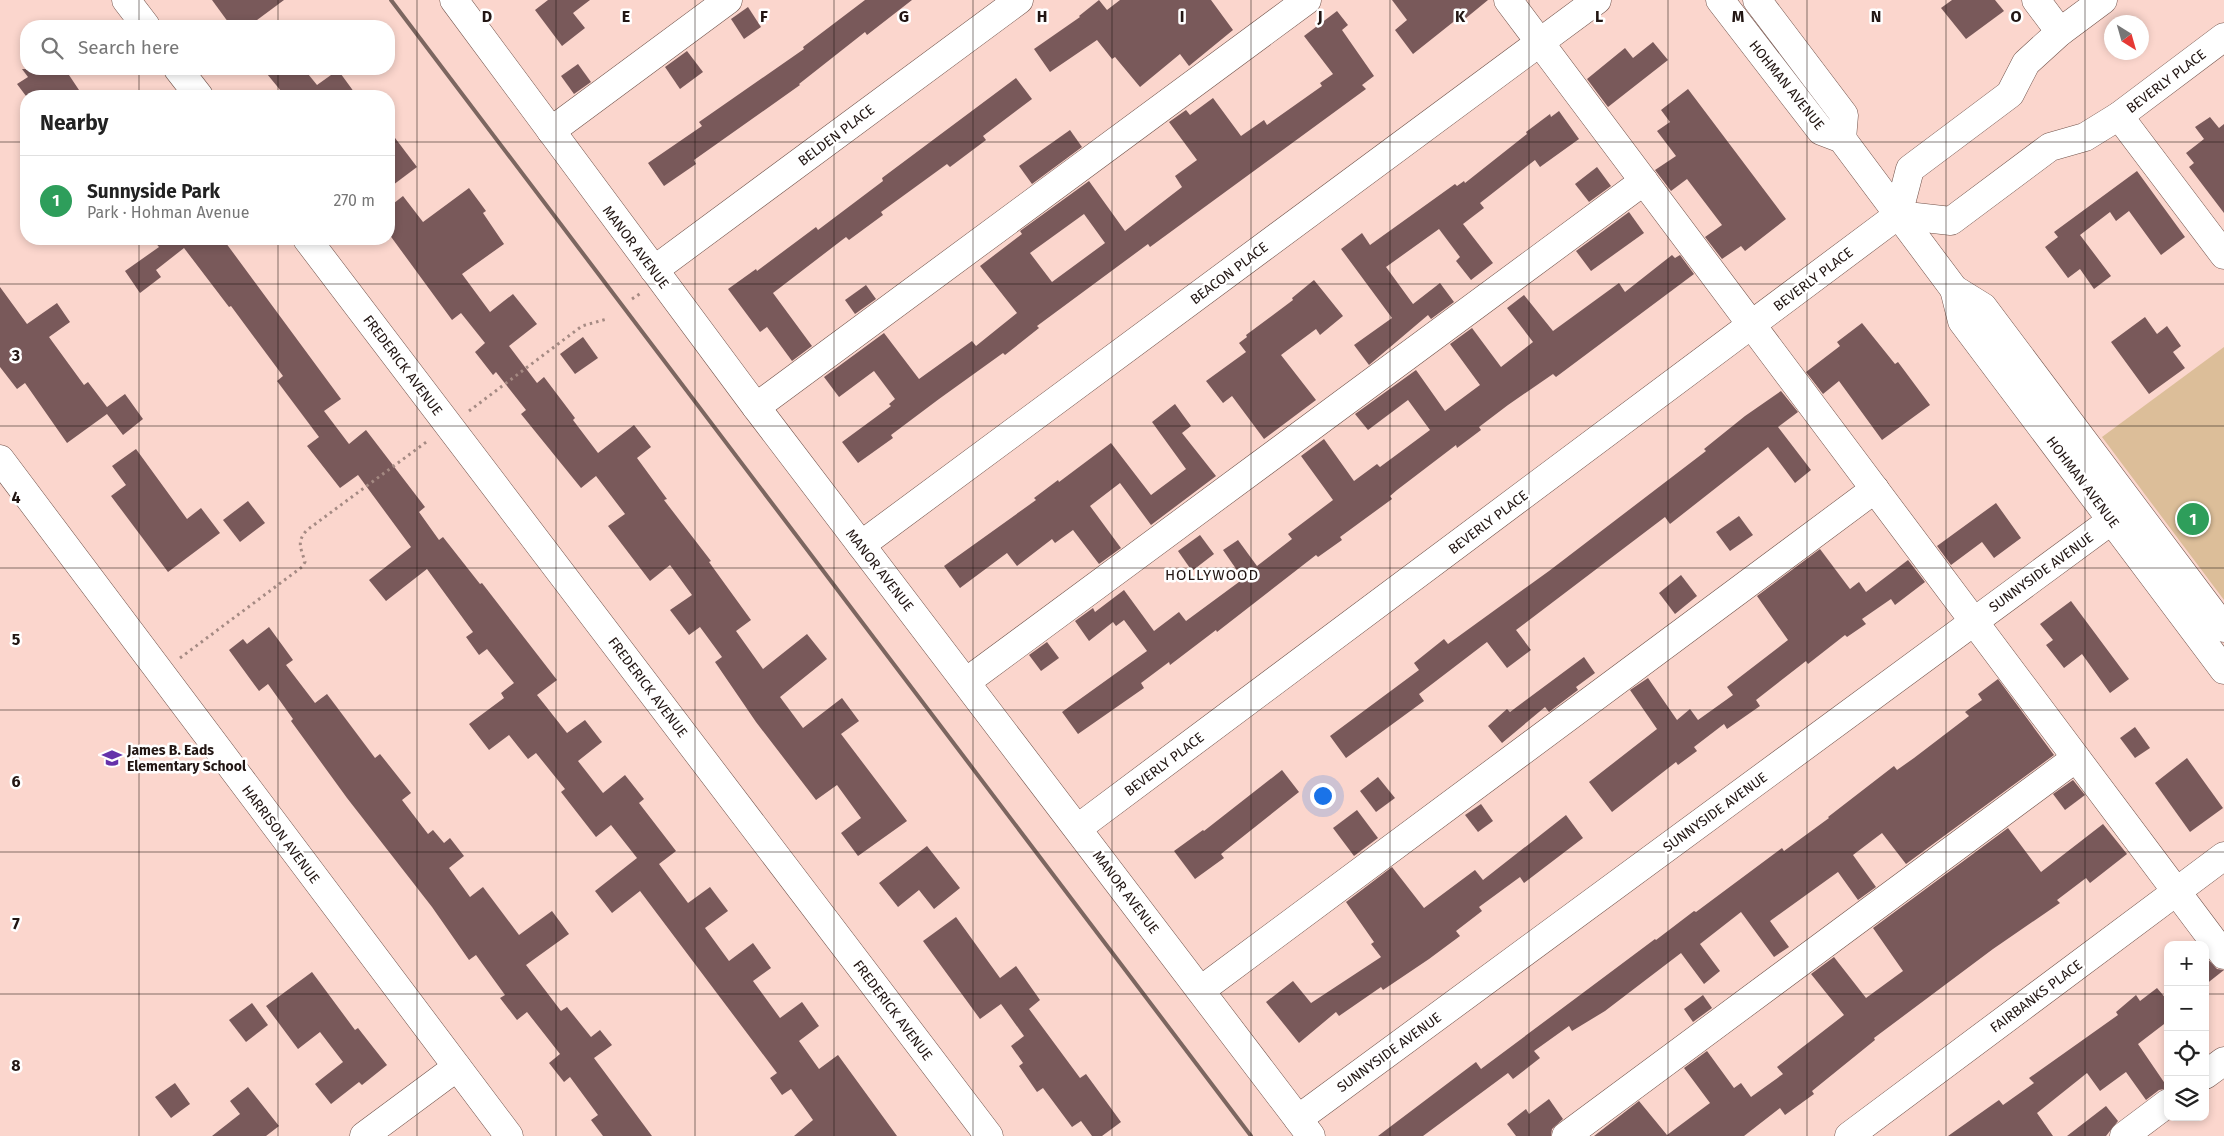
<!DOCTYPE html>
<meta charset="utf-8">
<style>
:root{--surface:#fff;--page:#f2f2f2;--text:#222;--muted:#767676;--line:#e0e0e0;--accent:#6532aa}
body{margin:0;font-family:"Fira Sans",sans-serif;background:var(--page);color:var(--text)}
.controls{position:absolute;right:15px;bottom:15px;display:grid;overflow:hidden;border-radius:10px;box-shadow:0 2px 8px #0003}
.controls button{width:45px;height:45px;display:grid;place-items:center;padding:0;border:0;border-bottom:1px solid var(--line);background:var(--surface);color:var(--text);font:25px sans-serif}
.compass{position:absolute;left:2104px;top:15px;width:45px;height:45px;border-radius:50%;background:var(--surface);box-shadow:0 2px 8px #0003;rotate:143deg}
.you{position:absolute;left:1322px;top:795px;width:18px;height:18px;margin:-12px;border:4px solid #fff;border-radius:50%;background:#1a73e8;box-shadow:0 0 0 8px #1a73e833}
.badge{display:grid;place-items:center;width:32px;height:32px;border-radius:50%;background:var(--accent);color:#fff;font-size:16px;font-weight:700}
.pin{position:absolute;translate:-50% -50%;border:2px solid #fff;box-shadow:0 1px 5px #0006}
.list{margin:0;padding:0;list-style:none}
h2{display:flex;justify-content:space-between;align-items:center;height:65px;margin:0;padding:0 20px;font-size:21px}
h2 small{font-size:16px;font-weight:400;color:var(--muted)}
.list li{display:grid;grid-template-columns:32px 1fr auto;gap:15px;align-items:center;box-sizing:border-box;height:90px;padding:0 20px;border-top:1px solid var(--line)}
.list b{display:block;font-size:19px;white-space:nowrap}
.list p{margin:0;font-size:16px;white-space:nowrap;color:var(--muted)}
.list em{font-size:16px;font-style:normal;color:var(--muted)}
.icon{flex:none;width:28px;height:28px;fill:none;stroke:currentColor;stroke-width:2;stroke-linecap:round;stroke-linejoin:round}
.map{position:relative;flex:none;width:2224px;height:1136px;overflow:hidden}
.search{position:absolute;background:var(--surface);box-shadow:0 2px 8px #0003;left:20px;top:20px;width:375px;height:55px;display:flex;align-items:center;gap:12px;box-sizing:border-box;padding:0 18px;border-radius:20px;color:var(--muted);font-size:19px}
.panel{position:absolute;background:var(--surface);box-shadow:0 2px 8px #0003;left:20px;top:90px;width:375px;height:155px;border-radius:20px}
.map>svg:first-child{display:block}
.green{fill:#dcbe99}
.building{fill:#79595a;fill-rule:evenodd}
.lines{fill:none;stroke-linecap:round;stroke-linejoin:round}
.minor-casing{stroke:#71534b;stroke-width:29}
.major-casing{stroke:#71534b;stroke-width:29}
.path{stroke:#a58a83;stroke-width:3;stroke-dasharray:2.5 4;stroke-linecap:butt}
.minor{stroke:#fff;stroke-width:28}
.major{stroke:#fff;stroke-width:28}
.rail{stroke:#7c6660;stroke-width:4}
.grid{fill:none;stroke:#221613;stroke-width:1;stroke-opacity:0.55}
.labels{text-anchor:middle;stroke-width:5;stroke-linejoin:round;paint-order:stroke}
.street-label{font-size:14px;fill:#221613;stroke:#fff}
.poi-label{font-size:14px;font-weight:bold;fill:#221613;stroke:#fff;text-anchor:start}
.neighbourhood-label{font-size:15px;letter-spacing:1px;fill:#221613;stroke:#fff}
.grid-label{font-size:16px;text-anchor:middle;font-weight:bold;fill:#221613;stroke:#fff;stroke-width:5;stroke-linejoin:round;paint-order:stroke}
</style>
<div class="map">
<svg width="2224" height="1136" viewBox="0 0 2224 1136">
<rect width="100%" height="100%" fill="#fbd6cd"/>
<polygon class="green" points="2224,347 2224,600 2102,437"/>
<g class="building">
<polygon points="212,0 284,0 249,26 231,26"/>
<polygon points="548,0 590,0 573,13 585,28 562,46 535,10"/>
<polygon points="865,0 912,0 867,35 865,32 799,84 800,85 694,160 696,164 664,186 648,163 702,126 699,122 804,49 803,47"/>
<polygon points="1099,0 1107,10 1120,0 1211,0 1233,30 1189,66 1180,54 1140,87 1115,57 1112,59 1097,40 1050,72 1034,49 1080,17 1079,16"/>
<polygon points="1392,0 1488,0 1460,23 1457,19 1413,54 1395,30 1407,20"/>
<polygon points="1952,0 1995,0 2004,11 1966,39 1941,8"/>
<polygon points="748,7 761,27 744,39 731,19"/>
<path d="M1337 11 1348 25 1342 30 1374 76 1362 85 1366 89 1150 247 1148 244 1037 326 1039 328 1005 355 1003 353 939 399 891 435 893 438 858 463 842 442 891 406 889 404 895 399 874 371 839 397 824 377 884 333 919 379 972 341 976 346 1017 313 980 266 1022 234 1020 231 1089 181 1125 231 1182 187 1175 176 1197 160 1169 122 1186 110 1190 115 1213 98 1241 136 1264 120 1267 125 1322 86 1320 83 1333 74 1304 36ZM1084 214 1105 243 1052 282 1030 253Z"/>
<polygon points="1653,42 1668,60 1608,107 1587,79 1625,48 1633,58"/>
<polygon points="687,51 703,72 680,89 665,67"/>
<polygon points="578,64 591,82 574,94 561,76"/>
<polygon points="22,69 65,69 83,96 26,96 17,84 28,77"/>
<polygon points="263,69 304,69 317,85 338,70 357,96 285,96"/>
<polygon points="1016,78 1032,99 983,136 986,140 950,167 947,164 881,212 883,215 849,240 846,237 773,293 812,346 792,361 767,327 760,332 728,289 756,269 757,271 816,227 818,230 883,181 882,178"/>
<polygon points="1688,89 1786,219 1745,251 1741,246 1722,259 1705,237 1722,225 1687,179 1671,191 1655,170 1676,156 1657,131 1670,122 1661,110"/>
<polygon points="1559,111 1579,139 1540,167 1535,160 1480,203 1484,208 1463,224 1493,263 1471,280 1456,261 1460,257 1439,229 1386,267 1413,304 1440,283 1454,302 1431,319 1428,315 1369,365 1354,345 1392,318 1341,249 1362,233 1370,245 1455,184 1457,186 1464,181 1465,183 1527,134 1526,132 1550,114 1551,117"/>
<polygon points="2210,117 2219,128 2224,124 2224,213 2189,167 2194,163 2186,153 2204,139 2195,127"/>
<polygon points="389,130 417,167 389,188"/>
<polygon points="1070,130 1082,147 1032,184 1019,166"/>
<polygon points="1597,167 1611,186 1589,202 1575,184"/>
<polygon points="2137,171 2185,237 2161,255 2129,211 2116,221 2110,212 2080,235 2111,276 2094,289 2080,269 2068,278 2045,247 2058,237 2054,232"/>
<polygon points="469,188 486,211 483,213 504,244 462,274 490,312 513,294 537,324 509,346 537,383 544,377 575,418 573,420 598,453 634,425 651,447 637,458 667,499 664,500 711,561 709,562 751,620 736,631 763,669 807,634 827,659 780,697 803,728 842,698 859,721 841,734 907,821 858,856 841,833 861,818 837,785 816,800 756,722 715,662 722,657 700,627 689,635 670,610 692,595 670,565 650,581 608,526 625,514 596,476 581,488 521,414 526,410 496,372 493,375 475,352 485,343 461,313 452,320 389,234 389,207 403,196 423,222"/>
<polygon points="1629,212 1644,233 1591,271 1576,251"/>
<polygon points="152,239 223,239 341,399 324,411 349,444 366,430 425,507 419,512 439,540 443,537 480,584 482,583 557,680 537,695 567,733 585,720 602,742 578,761 603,793 625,775 644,799 639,803 676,851 659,864 688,903 710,887 728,911 705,928 729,961 753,943 771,968 753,981 780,1018 802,1002 819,1026 799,1041 819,1069 838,1055 897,1136 794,1136 813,1120 791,1089 782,1095 770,1078 777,1073 640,891 612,913 595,891 637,858 611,825 596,837 561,792 565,789 536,753 528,759 509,735 489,750 469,724 504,698 501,693 514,683 487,649 479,655 466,637 473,632 427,569 386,601 369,580 411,547 358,475 340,488 307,446 319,437 277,381 283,376 231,306 229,307 184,248 156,270 161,277 140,293 125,271 159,247"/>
<polygon points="1672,255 1675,258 1680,255 1694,274 1556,377 1553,374 1508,405 1479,427 1481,430 1457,448 1456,445 1397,490 1390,496 1392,499 1340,537 1342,540 1318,557 1316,555 1217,632 1216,630 1170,665 1169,662 1141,683 1144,688 1078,734 1062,712 1147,651 1124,620 1116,626 1113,622 1089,641 1075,621 1093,608 1095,612 1124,590 1154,631 1179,612 1186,621 1243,579 1223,550 1238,540 1257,566 1292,539 1288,534 1333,500 1301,456 1324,439 1354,481 1377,464 1380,467 1430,430 1408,400 1368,430 1355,414 1416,370 1445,411 1480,385 1450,344 1472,328 1501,367 1533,342 1507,308 1524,295 1553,331 1619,283 1625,292"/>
<polygon points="1314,280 1343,316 1320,335 1316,329 1281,355 1316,400 1264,439 1232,396 1223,403 1206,381 1246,352 1239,343 1247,337 1246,335 1293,300 1292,298"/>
<polygon points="866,285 876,299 855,314 845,300"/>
<polygon points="0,287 27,324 57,303 70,322 49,337 84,385 88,382 107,407 125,394 143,419 123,435 107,414 67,443 25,383 17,389 0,367"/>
<polygon points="2145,317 2157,334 2167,326 2181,346 2173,352 2185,368 2149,394 2111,342"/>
<polygon points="1862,323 1895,364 1898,362 1930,405 1882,440 1839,381 1823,394 1806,372 1840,346 1837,342"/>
<polygon points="583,337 598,358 575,374 560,354"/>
<polygon points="1781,391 1798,412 1778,427 1811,470 1795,483 1768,447 1670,524 1665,517 1516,630 1531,650 1507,668 1487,642 1419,694 1424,701 1346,758 1330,736 1419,670 1414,663 1444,639 1448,644 1549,571 1706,451 1704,449 1745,416"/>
<polygon points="1175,404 1191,426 1182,433 1216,476 1151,525 1120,483 1090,506 1121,548 1099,564 1073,530 1055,543 1052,539 1017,566 1007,553 960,588 944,566 1036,500 1034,498 1058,480 1059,482 1111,443 1151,495 1186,469 1152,422"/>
<polygon points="136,449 187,519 201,508 220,533 168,572 111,496 126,485 112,466"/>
<polygon points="248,501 265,523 240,542 223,520"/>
<polygon points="1996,503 2021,538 1994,558 1982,542 1951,565 1937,546"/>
<polygon points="1739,516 1753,535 1730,551 1716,532"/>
<polygon points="1200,535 1214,554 1192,571 1178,551"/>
<polygon points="1820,549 1850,589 1859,582 1866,592 1908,560 1925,582 1895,605 1891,599 1862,619 1866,624 1847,637 1845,635 1808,664 1806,661 1756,700 1760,706 1727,729 1724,724 1694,747 1697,751 1678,765 1676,762 1612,812 1589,782 1657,729 1630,690 1648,678 1677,720 1690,709 1698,720 1733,695 1727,687 1788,640 1757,596"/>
<polygon points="1681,575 1697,596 1675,614 1659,593"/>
<polygon points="2071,601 2129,679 2110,693 2082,654 2064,668 2046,645 2053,640 2040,624"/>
<polygon points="269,627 293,660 286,665 315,703 327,694 375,758 380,754 411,793 402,800 428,834 433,830 444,843 450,838 464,856 449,868 470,897 483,887 519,935 552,911 569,934 526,965 561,1011 567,1007 591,1037 600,1030 612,1045 594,1058 652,1136 603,1136 591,1120 598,1115 570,1077 564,1082 549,1063 560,1054 527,1012 517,1020 500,998 505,995 476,955 469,960 432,907 347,798 291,721 293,719 268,684 259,691 229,650 243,639 247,644"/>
<polygon points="1047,642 1059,658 1041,671 1029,655"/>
<polygon points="1584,657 1595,673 1576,687 1578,690 1549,712 1545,707 1502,743 1488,726 1507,709 1510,712"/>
<polygon points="1998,679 2054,755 1906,864 1882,833 1853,855 1876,887 1858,900 1838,872 1770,921 1789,947 1774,957 1741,912 1700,944 1720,971 1704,984 1681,953 1605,1011 1572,1031 1569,1026 1534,1051 1540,1058 1513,1079 1508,1073 1423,1136 1378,1136 1476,1062 1481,1069 1655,939 1656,940 1694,911 1696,912 1782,848 1784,851 1829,818 1828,817 1894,766 1897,770 1914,758 1969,716 1965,712 1982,700 1978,694"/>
<polygon points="2135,727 2150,748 2135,758 2120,738"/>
<polygon points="2187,758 2223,808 2190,832 2155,783"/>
<polygon points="1282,770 1299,792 1221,854 1224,858 1195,879 1174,851 1203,830 1204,831"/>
<polygon points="1378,777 1395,798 1376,812 1360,791"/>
<polygon points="2073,780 2085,795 2065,810 2053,794"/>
<polygon points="1481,804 1493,821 1478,832 1465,815"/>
<polygon points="1357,810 1378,838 1354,856 1333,828"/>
<polygon points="1566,815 1583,838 1524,883 1520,877 1479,907 1482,911 1456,931 1460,936 1429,959 1383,990 1381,987 1339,1016 1336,1012 1299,1043 1266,1002 1293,981 1311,1003 1381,957 1371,944 1374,942 1346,902 1392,867 1424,908 1475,870 1483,880"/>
<polygon points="2103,824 2127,854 2090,883 2086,878 2057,900 2060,903 1993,949 1874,1038 1875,1040 1812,1091 1814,1094 1785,1115 1780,1108 1744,1136 1594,1136 1639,1101 1667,1135 1710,1103 1684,1068 1707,1051 1734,1088 1741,1083 1751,1097 1783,1074 1777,1067 1844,1015 1811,974 1834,957 1866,998 1903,971 1873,928 2008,828 2041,872"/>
<polygon points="927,846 960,888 934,909 919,890 898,907 879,883"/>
<polygon points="956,917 1000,978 1016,966 1040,1000 1029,1009 1080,1078 1086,1074 1121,1122 1102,1136 1092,1136 1081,1121 1072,1127 1043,1088 1037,1092 1019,1066 1023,1063 1011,1046 1024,1036 1001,1004 980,1019 923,941"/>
<polygon points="2205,956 2217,969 2224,970 2205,985"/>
<polygon points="312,972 355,1030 358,1028 387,1065 362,1085 359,1082 331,1104 315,1084 343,1062 320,1032 298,1049 266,1006"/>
<polygon points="2157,988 2168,1001 2168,1021 2138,1044 2168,1088 2159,1090 2146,1100 2126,1072 2100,1091 2087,1073 2037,1113 2053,1136 1948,1136 1999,1100 2003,1105 2034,1083 2029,1078 2118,1015 2116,1012 2136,995 2140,1001"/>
<polygon points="1703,995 1712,1008 1693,1022 1684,1009"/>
<polygon points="252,1003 268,1025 246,1042 229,1020"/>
<polygon points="175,1083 190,1104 171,1118 155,1097"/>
<polygon points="248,1087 279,1126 266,1136 212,1136 240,1114 230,1101"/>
<polygon points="1549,1099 1563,1119 1552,1129 1551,1136 1516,1136 1507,1124 1526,1109 1529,1114"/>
<polygon points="2106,1106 2118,1121 2106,1136 2067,1136"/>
</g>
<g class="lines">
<defs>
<g id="minor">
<polyline points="126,0 146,26"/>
<polyline points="454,0 756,407 1311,1136"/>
<polyline points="1508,0 2224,955"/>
<polyline points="2036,0 2060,32"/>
<polyline points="178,69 199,96"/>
<polyline points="2119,116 2224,255"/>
<polyline points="551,131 728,0"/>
<polyline points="1898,215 1951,221 2050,147 2085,137 2119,116 2224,37"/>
<polyline points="307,239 989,1136"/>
<polyline points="654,270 1019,0"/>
<polyline points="756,407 1307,0"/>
<polyline points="0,459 509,1136"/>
<polyline points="861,545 1597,0"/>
<polyline points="966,682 1644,181"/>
<polyline points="1078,828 1898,215 1910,169 2010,94 2026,63 2060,32 2103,0"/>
<polyline points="1201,990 1875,489"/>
<polyline points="2205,1075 2224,1061"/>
<polyline points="1298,1119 2131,506"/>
<polyline points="364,1136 457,1067"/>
<polyline points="1566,1136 2076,758"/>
<polyline points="1849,1136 2224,856"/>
<polyline points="2124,1136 2168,1103"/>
</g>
<g id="major">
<polyline points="1720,0 1821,131 1842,139 1954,289 1983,307 2224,628"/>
<polyline points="1757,0 1844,115 1842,139"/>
<polyline points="1954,289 1962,321 2224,670"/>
</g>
</defs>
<use href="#minor" class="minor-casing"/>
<use href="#major" class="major-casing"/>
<g class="path">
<polyline points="632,299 641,293"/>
<polyline points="469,411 582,326 607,319"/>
<path d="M180 658 302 567 305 562C301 548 296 542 307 530L429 440"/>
</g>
<use href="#minor" class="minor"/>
<use href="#major" class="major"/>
<polyline class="rail" points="391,0 1251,1136"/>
</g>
<path class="grid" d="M139 0V26M278 0V26M417 0V1136M556 0V1136M695 0V1136M834 0V1136M973 0V1136M1112 0V1136M1251 0V1136M1390 0V1136M1529 0V1136M1668 0V1136M1807 0V1136M1946 0V1136M2085 0V1136M139 69V96M278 69V96M0 142H26M389 142H2224M139 239V1136M278 239V1136M0 284H2224M0 426H2224M0 568H2224M0 710H2224M0 852H2224M0 994H2168M2205 994H2224"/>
<defs>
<symbol id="school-bare" viewBox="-9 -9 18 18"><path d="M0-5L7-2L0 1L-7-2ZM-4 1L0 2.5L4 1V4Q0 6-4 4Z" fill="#6532aa" stroke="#fff" stroke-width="2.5" paint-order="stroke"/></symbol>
</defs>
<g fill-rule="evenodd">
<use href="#school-bare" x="98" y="744" width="28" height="28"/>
</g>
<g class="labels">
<g class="street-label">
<text transform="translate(2166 81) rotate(-37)" y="5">BEVERLY PLACE</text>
<text transform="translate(1787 85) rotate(51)" y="5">HOHMAN AVENUE</text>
<text transform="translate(836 135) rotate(-37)" y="5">BELDEN PLACE</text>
<text transform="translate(636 247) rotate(53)" y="5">MANOR AVENUE</text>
<text transform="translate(1229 273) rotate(-37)" y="5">BEACON PLACE</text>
<text transform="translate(1813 279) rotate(-37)" y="5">BEVERLY PLACE</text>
<text transform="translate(403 365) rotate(53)" y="5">FREDERICK AVENUE</text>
<text transform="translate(2083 482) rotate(53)" y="5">HOHMAN AVENUE</text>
<text transform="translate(1488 522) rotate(-37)" y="5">BEVERLY PLACE</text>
<text transform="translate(880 570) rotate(52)" y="5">MANOR AVENUE</text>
<text transform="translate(2041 572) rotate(-36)" y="5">SUNNYSIDE AVENUE</text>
<text transform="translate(648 687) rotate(53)" y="5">FREDERICK AVENUE</text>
<text transform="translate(1164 764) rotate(-37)" y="5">BEVERLY PLACE</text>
<text transform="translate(1715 812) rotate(-36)" y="5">SUNNYSIDE AVENUE</text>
<text transform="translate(281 834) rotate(53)" y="5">HARRISON AVENUE</text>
<text transform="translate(1126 892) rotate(53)" y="5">MANOR AVENUE</text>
<text transform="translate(2036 996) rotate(-37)" y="5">FAIRBANKS PLACE</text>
<text transform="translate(893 1010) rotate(53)" y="5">FREDERICK AVENUE</text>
<text transform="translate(1389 1052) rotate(-36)" y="5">SUNNYSIDE AVENUE</text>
</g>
<g class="poi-label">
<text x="127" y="755">James B. Eads<tspan x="127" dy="16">Elementary School</tspan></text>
</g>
<g class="neighbourhood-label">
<text x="1212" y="580">HOLLYWOOD</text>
</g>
</g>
<g class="grid-label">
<text x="487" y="22">D</text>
<text x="626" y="22">E</text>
<text x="764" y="22">F</text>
<text x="904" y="22">G</text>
<text x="1042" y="22">H</text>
<text x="1182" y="22">I</text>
<text x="1320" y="22">J</text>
<text x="1460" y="22">K</text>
<text x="1599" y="22">L</text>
<text x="1738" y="22">M</text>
<text x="1876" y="22">N</text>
<text x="2016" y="22">O</text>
<text x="16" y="361">3</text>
<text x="16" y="503">4</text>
<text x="16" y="645">5</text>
<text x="16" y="787">6</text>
<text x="16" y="929">7</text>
<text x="16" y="1071">8</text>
</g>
</svg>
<div class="controls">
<button>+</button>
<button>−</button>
<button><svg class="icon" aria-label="locate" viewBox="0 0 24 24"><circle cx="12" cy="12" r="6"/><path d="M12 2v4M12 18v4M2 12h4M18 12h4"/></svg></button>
<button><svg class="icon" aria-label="layers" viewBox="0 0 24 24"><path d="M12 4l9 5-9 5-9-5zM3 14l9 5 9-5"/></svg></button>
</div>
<svg class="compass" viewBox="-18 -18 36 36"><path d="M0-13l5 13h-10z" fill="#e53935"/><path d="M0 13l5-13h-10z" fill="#767676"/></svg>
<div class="you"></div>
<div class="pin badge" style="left:2193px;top:519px;background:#2e9e5b">1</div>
<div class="search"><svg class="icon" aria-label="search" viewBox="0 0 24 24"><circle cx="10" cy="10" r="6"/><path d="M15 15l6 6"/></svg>Search here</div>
<section class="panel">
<h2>Nearby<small></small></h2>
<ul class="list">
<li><span class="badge" style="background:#2e9e5b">1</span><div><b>Sunnyside Park</b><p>Park · Hohman Avenue</p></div><em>270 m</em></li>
</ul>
</section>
</div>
